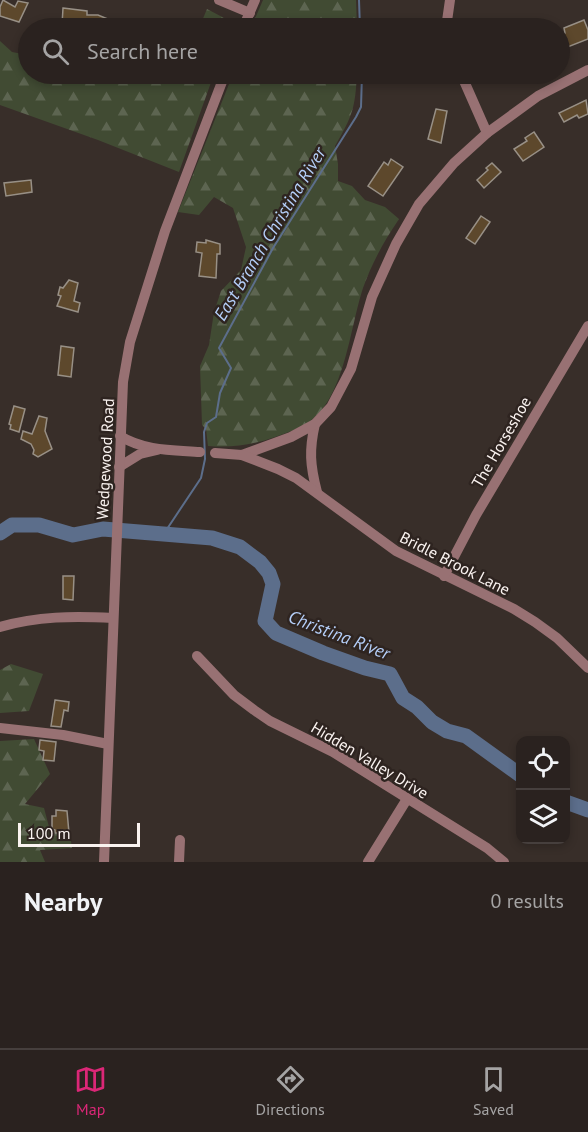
<!DOCTYPE html>
<style>
:root{--surface:#2a221f;--page:#362f2c;--text:#f1f3f6;--muted:#a5a4a4;--line:#463f3d;--accent:#db2777}
body{margin:0;font-family:"PT Sans",sans-serif;background:var(--page);color:var(--text)}
.controls{position:absolute;right:18px;bottom:18px;display:grid;overflow:hidden;border-radius:12px;box-shadow:0 3px 9px #0003}
.controls button{width:54px;height:54px;display:grid;place-items:center;padding:0;border:0;border-bottom:2px solid var(--line);background:var(--surface);color:var(--text);font:30px sans-serif}
.scale{position:absolute;left:18px;bottom:15px;width:122px;box-sizing:border-box;padding-left:6px;border:3px solid #faf3f0;border-top:0;font-size:16px;line-height:21px;white-space:nowrap;color:#faf3f0;-webkit-text-stroke:4px #2e2420;paint-order:stroke}
.list{margin:0;padding:0;list-style:none}
h2{display:flex;justify-content:space-between;align-items:center;height:78px;margin:0;padding:0 24px;font-size:26px}
h2 small{font-size:20px;font-weight:400;color:var(--muted)}
.icon{flex:none;width:33px;height:33px;fill:none;stroke:currentColor;stroke-width:2;stroke-linecap:round;stroke-linejoin:round}
.map{position:relative;flex:none;width:588px;height:862px;overflow:hidden}
.search{position:absolute;background:var(--surface);box-shadow:0 3px 9px #0003;left:18px;right:18px;top:18px;height:66px;display:flex;align-items:center;gap:15px;box-sizing:border-box;padding:0 21px;border-radius:33px;color:var(--muted);font-size:22px}
.sheet{height:186px;background:var(--surface)}
nav{display:flex;justify-content:space-around;align-items:center;box-sizing:border-box;height:84px;border-top:2px solid var(--line);background:var(--surface);font-size:16px;color:var(--muted)}
nav a{display:grid;justify-items:center;gap:3px}
nav .on{color:var(--accent)}
.map>svg:first-child{display:block}
.forest{fill:url(#forest-firs)}
.lines{fill:none;stroke-linecap:round;stroke-linejoin:round}
.stream{stroke:#5c6e8b;stroke-width:2}
.river{stroke:#5c6e8b;stroke-width:15}
.building{fill:#5d482c;stroke:#989086;stroke-width:1.5}
.minor{stroke:#987173;stroke-width:10}
.labels{text-anchor:middle;stroke-width:5;stroke-linejoin:round;paint-order:stroke}
.street-label{font-size:16px;fill:#faf3f0;stroke:#2e2420}
.water-label{font-size:18px;font-style:italic;fill:#b4cef8;stroke:#2e2420}
</style>
<div class="map">
<svg width="588" height="862" viewBox="0 0 588 862">
<defs>
<pattern id="forest-firs" width="22" height="20" patternUnits="userSpaceOnUse" patternTransform="scale(1.5)"><rect width="22" height="20" fill="#414b33"/><path d="M5 1l3.5 6h-7zM16 11l3.5 6h-7z" fill="#5d6551"/></pattern>
</defs>
<rect width="100%" height="100%" fill="#382e29"/>
<g class="forest">
<polygon points="263,0 356,0 357,28 251,28"/>
<polygon points="207,9 226,19 230,28 199,28"/>
<polygon points="0,41 12,52 28,55 28,74 214,74 179,172 98,140 0,105"/>
<path d="M233 74H357C355 108 353 115 335 146L338 164V181L352 186 365 200 385 207 399 219C384 241 372 263 363 288 350 327 345 397 309 422 299 429 286 433 275 437 252 445 232 448 208 446L206 429 202 425 200 366 209 345 214 312 221 291 241 270 246 247 233 208 214 197 199 215 178 212Z"/>
<polygon points="11,664 43,674 29,711 0,713 0,670"/>
<polygon points="34,739 50,774 25,804 44,808 49,827 70,835 72,848 40,850 45,862 0,862 0,741"/>
</g>
<g class="lines">
<g class="stream">
<polyline points="359,0 360,28"/>
<polyline points="163,535 201,478 205,459 204,432 207,423 216,417 220,393 231,368 219,348 273,248 356,117 361,107 362,74"/>
</g>
<g class="river">
<polyline points="0,533 12,525 39,525 73,535 103,529 212,538 240,547 260,562 269,573 273,584 265,621 276,633 323,653 365,668 390,674 403,698 417,707 432,722 447,731 466,736 520,775"/>
<polyline points="566,802 588,810"/>
</g>
</g>
<g class="building">
<polygon points="3,0 15,7 18,1 28,3 19,22 0,16 0,7"/>
<polygon points="63,8 87,11 87,15 98,15 110,20 106,28 62,25"/>
<polygon points="584,20 588,30 588,39 560,50 560,35 565,33 564,28"/>
<polygon points="586,100 588,114 579,118 577,115 564,122 559,113"/>
<polygon points="436,109 447,111 441,143 428,139"/>
<polygon points="534,132 544,147 523,161 514,149 527,141 525,138"/>
<polygon points="391,159 403,167 383,196 368,186 384,162 388,165"/>
<polygon points="492,163 501,172 484,188 477,180 488,170 486,168"/>
<polygon points="31,180 32,192 6,196 4,183"/>
<polygon points="481,216 490,222 475,244 466,238"/>
<polygon points="206,240 220,244 220,254 217,254 216,278 199,276 202,253 196,252 197,242 206,243"/>
<polygon points="69,280 78,283 74,301 80,303 78,312 57,306 61,296 58,295 60,287 63,288"/>
<polygon points="61,346 74,348 71,377 58,375"/>
<polygon points="14,406 25,409 19,432 10,429 11,425 9,424"/>
<polygon points="39,416 47,418 45,431 52,449 38,457 33,454 34,450 31,444 21,439 23,431 32,434"/>
<polygon points="63,576 74,576 73,600 63,599"/>
<polygon points="55,700 69,702 68,711 64,710 61,727 51,726"/>
<polygon points="40,740 56,742 54,761 43,760 44,751 39,750"/>
<polygon points="56,810 67,811 69,833 55,833 55,830 52,829 52,816 56,816"/>
</g>
<g class="lines">
<g class="minor">
<polyline points="219,0 250,13"/>
<polyline points="243,28 255,0"/>
<polyline points="446,28 450,0"/>
<polyline points="461,74 487,133"/>
<path d="M315 424C309 450 310 465 317 492"/>
<path d="M120 436C144 451 173 450 200 452"/>
<polyline points="215,453 242,455 291,437 315,424 331,407 351,369 372,297 396,244 419,204 454,163 487,133 538,96 588,70"/>
<polyline points="242,455 278,469 296,478 396,551 514,609 535,622 557,638 588,668"/>
<polyline points="119,467 140,454 157,450"/>
<polyline points="444,576 476,515 588,326"/>
<path d="M0 627C37 616 74 616 113 618"/>
<polyline points="197,656 234,695 254,710 270,721 333,752 487,848 504,862"/>
<polyline points="0,728 63,735 108,744"/>
<polyline points="104,862 123,382 130,342 165,231 225,74"/>
<polyline points="179,862 180,840"/>
<polyline points="368,862 407,799"/>
</g>
</g>
<g class="labels">
<g class="street-label">
<text transform="translate(501 442) rotate(-60)" y="6">The Horseshoe</text>
<text transform="translate(105 459) rotate(-87)" y="6">Wedgewood Road</text>
<text transform="translate(455 563) rotate(27)" y="6">Bridle Brook Lane</text>
<text transform="translate(370 760) rotate(31)" y="6">Hidden Valley Drive</text>
</g>
<g class="water-label">
<text transform="translate(270 234) rotate(-59)" y="6">East Branch Christina River</text>
<text transform="translate(339 635) rotate(21)" y="6">Christina River</text>
</g>
</g>
</svg>
<div class="controls">
<button><svg class="icon" aria-label="locate" viewBox="0 0 24 24"><circle cx="12" cy="12" r="6"/><path d="M12 2v4M12 18v4M2 12h4M18 12h4"/></svg></button>
<button><svg class="icon" aria-label="layers" viewBox="0 0 24 24"><path d="M12 4l9 5-9 5-9-5zM3 14l9 5 9-5"/></svg></button>
</div>
<div class="scale">100 m</div>
<div class="search"><svg class="icon" aria-label="search" viewBox="0 0 24 24"><circle cx="10" cy="10" r="6"/><path d="M15 15l6 6"/></svg>Search here</div>
</div>
<section class="sheet">
<h2>Nearby<small>0 results</small></h2>
<ul class="list">
</ul>
</section>
<nav>
<a class="on"><svg class="icon" aria-label="map" viewBox="0 0 24 24"><path d="M3 6l6-2 6 2 6-2v14l-6 2-6-2-6 2zM9 4v14M15 6v14"/></svg>Map</a>
<a><svg class="icon" aria-label="directions" viewBox="0 0 24 24"><path d="M12 3l9 9-9 9-9-9zM9 14v-3h6M13 9l2 2-2 2"/></svg>Directions</a>
<a><svg class="icon" aria-label="saved" viewBox="0 0 24 24"><path d="M7 4h10v16l-5-4-5 4z"/></svg>Saved</a>
</nav>
